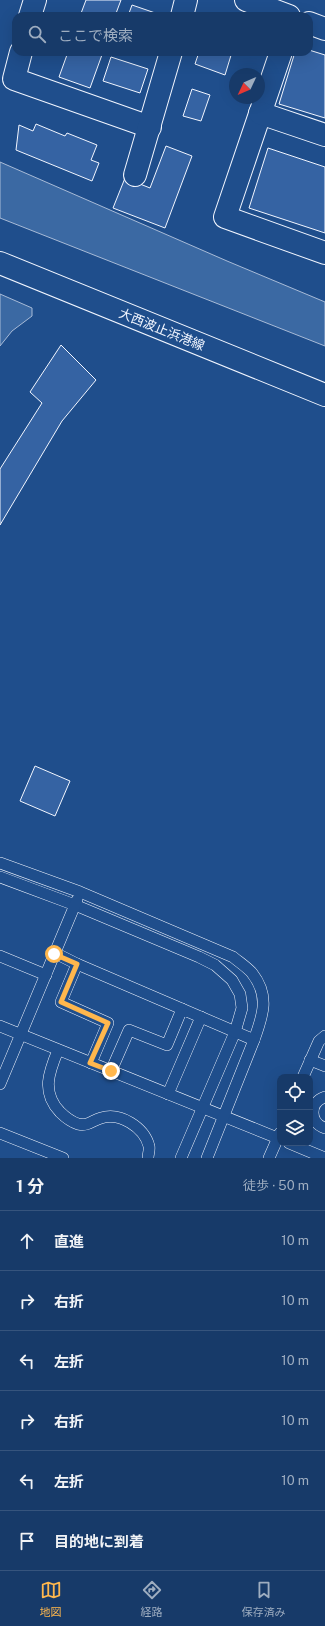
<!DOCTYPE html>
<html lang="ja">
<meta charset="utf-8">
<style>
:root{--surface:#173a69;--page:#244571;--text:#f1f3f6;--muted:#9eadc0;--line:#36547d;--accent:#ffb74d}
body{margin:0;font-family:"Public Sans","Noto Sans JP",sans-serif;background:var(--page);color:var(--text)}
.controls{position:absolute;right:12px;bottom:12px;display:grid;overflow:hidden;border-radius:8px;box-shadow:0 4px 16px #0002}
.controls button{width:36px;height:36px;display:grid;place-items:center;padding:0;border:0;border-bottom:1px solid var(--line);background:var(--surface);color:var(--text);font:20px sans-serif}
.compass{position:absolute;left:229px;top:68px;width:36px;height:36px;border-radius:50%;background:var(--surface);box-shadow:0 4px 16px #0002;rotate:226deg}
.stop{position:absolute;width:12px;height:12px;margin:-9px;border:3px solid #ffb74d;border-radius:50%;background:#fff}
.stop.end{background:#ffb74d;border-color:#fff;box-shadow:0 1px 4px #0008}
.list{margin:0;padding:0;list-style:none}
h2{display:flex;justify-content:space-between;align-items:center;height:52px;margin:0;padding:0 16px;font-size:17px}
h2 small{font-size:13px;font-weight:400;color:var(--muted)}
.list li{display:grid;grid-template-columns:26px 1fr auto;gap:12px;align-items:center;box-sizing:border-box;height:60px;padding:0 16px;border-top:1px solid var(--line)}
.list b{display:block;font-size:15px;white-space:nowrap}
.list em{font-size:13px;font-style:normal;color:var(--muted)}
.icon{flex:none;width:22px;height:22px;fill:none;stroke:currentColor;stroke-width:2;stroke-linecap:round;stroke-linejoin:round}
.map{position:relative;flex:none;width:325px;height:1158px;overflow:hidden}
.search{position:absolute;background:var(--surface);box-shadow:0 4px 16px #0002;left:12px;right:12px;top:12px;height:44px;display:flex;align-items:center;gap:10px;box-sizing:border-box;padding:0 14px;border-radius:12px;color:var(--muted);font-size:15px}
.sheet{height:412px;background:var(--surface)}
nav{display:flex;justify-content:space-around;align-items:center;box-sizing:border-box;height:56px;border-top:1px solid var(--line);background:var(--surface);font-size:11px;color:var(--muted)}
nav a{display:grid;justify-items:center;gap:2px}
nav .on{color:var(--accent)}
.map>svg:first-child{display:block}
.water{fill:#3b69a3;stroke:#a8bbd7}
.building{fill:#3563a3;stroke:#f2f6ff}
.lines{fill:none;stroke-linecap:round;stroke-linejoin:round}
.service-casing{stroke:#f2f6ff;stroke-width:12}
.minor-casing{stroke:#f2f6ff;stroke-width:24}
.tertiary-casing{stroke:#f2f6ff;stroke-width:24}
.primary-casing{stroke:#f2f6ff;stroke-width:24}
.service{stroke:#1f4e8c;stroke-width:11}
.minor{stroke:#1f4e8c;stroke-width:22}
.tertiary{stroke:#1f4e8c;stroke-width:22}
.primary{stroke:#1f4e8c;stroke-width:22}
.route{stroke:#ffb74d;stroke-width:5}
.labels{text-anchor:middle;stroke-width:3;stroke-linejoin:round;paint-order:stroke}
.street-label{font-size:13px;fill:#f2f6ff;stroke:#1f4e8c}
</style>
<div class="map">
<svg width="325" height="1158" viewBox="0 0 325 1158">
<rect width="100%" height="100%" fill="#1f4e8c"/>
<g class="water">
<polygon points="0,162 227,261 325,302 325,346 0,218"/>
<polygon points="0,294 32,308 32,316 12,331 0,346"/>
</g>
<g class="building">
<polygon points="86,0 121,0 115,16 80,16"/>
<polygon points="132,5 164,16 128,16"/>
<polygon points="309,50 325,55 325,118 279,104 295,52 309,52"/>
<polygon points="68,52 103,52 90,88 59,77"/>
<polygon points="199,52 232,52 225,75 195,64"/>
<polygon points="111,57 148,69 140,93 103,81"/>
<polygon points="192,89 210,95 201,121 183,116"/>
<polygon points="36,124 65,136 67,133 97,145 91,160 99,163 92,181 16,150 19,125 33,131"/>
<polygon points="166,146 192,156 165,228 113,208 125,178 150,188"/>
<polygon points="268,148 325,167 325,233 249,208"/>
<polygon points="61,345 96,380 62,421 0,525 0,469 42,403 30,392"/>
<polygon points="35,766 70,781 55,816 20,801"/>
</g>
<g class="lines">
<defs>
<g id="service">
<path d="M0 863 80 892 233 957C239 962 247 967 252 973 270 996 263 1015 254 1040"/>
<polyline points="0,877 75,905 199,957 215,965 232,980 240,994 242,1008 235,1032 181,1158"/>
<polyline points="55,953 77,964"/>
<polyline points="0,956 46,975"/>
<polyline points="0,1026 280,1139"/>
<path d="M58 1050C49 1072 41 1092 60 1112 64 1116 72 1122 78 1124 89 1126 91 1121 101 1118 120 1112 144 1127 149 1146 150 1149 148 1154 148 1158"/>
<polyline points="310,1060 325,1066"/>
<polyline points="91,1063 108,1023 61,1002 77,964 182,1009"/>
<polyline points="111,1071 129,1030 167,1045 182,1009 254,1040 207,1158"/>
<polyline points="303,1077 319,1041 325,1036"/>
<polyline points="0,1084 77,900"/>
<polyline points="168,1094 201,1017"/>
<path d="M325 1097C309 1102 309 1123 325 1128"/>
<polyline points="0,1133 63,1158"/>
<polyline points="289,1143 325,1158"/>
<polyline points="269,1158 280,1133"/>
</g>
<g id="minor">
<polyline points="30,16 35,0"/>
<polyline points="182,16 186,0"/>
<polyline points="21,52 14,79 150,127"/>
<polyline points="281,52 225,217 325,253"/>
<polyline points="260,113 325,135"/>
<polyline points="135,175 171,52"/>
</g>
<g id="tertiary">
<polyline points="246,0 289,16"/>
<polyline points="309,23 325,29"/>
</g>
<polyline id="primary" points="0,263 325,395"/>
</defs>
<use href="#service" class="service-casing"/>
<use href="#minor" class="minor-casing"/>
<use href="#tertiary" class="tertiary-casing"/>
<use href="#primary" class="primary-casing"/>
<use href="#service" class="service"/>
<use href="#minor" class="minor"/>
<use href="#tertiary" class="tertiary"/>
<use href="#primary" class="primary"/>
</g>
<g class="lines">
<polyline class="route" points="54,954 77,964 61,1002 108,1023 90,1063 111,1071"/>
</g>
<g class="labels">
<g class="street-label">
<text transform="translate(162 329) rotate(22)" y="5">大西波止浜港線</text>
</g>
</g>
</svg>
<div class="controls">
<button><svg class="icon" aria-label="locate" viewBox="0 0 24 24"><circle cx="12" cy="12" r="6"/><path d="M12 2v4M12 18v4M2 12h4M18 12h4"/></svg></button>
<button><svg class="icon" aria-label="layers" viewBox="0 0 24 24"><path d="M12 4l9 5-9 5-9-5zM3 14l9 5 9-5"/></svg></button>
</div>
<svg class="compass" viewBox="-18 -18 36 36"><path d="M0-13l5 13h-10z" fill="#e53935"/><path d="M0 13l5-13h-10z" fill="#9eadc0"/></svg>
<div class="stop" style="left:54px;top:954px"></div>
<div class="stop end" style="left:111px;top:1071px"></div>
<div class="search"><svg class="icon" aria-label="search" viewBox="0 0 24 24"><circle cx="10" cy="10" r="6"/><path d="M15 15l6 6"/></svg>ここで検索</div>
</div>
<section class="sheet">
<h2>1 分<small>徒歩 · 50 m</small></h2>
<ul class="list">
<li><svg class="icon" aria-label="ahead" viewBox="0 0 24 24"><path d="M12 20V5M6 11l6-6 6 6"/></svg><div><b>直進</b></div><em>10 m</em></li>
<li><svg class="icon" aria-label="right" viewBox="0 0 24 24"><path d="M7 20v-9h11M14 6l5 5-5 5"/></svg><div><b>右折</b></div><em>10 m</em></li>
<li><svg class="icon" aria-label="left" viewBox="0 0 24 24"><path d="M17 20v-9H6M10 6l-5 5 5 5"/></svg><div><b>左折</b></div><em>10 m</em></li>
<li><svg class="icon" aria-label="right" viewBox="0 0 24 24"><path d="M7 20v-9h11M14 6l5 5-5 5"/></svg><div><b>右折</b></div><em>10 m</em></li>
<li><svg class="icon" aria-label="left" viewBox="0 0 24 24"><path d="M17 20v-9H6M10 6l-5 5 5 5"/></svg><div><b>左折</b></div><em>10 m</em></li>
<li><svg class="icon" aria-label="arrive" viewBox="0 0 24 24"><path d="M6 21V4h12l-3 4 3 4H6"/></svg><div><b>目的地に到着</b></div></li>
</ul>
</section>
<nav>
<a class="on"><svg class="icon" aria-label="map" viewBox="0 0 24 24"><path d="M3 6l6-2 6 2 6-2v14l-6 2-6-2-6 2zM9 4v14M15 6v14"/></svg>地図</a>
<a><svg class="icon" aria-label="directions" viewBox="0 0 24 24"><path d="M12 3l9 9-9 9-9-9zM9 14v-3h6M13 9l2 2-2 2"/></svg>経路</a>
<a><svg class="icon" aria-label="saved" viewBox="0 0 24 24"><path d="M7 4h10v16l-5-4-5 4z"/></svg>保存済み</a>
</nav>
